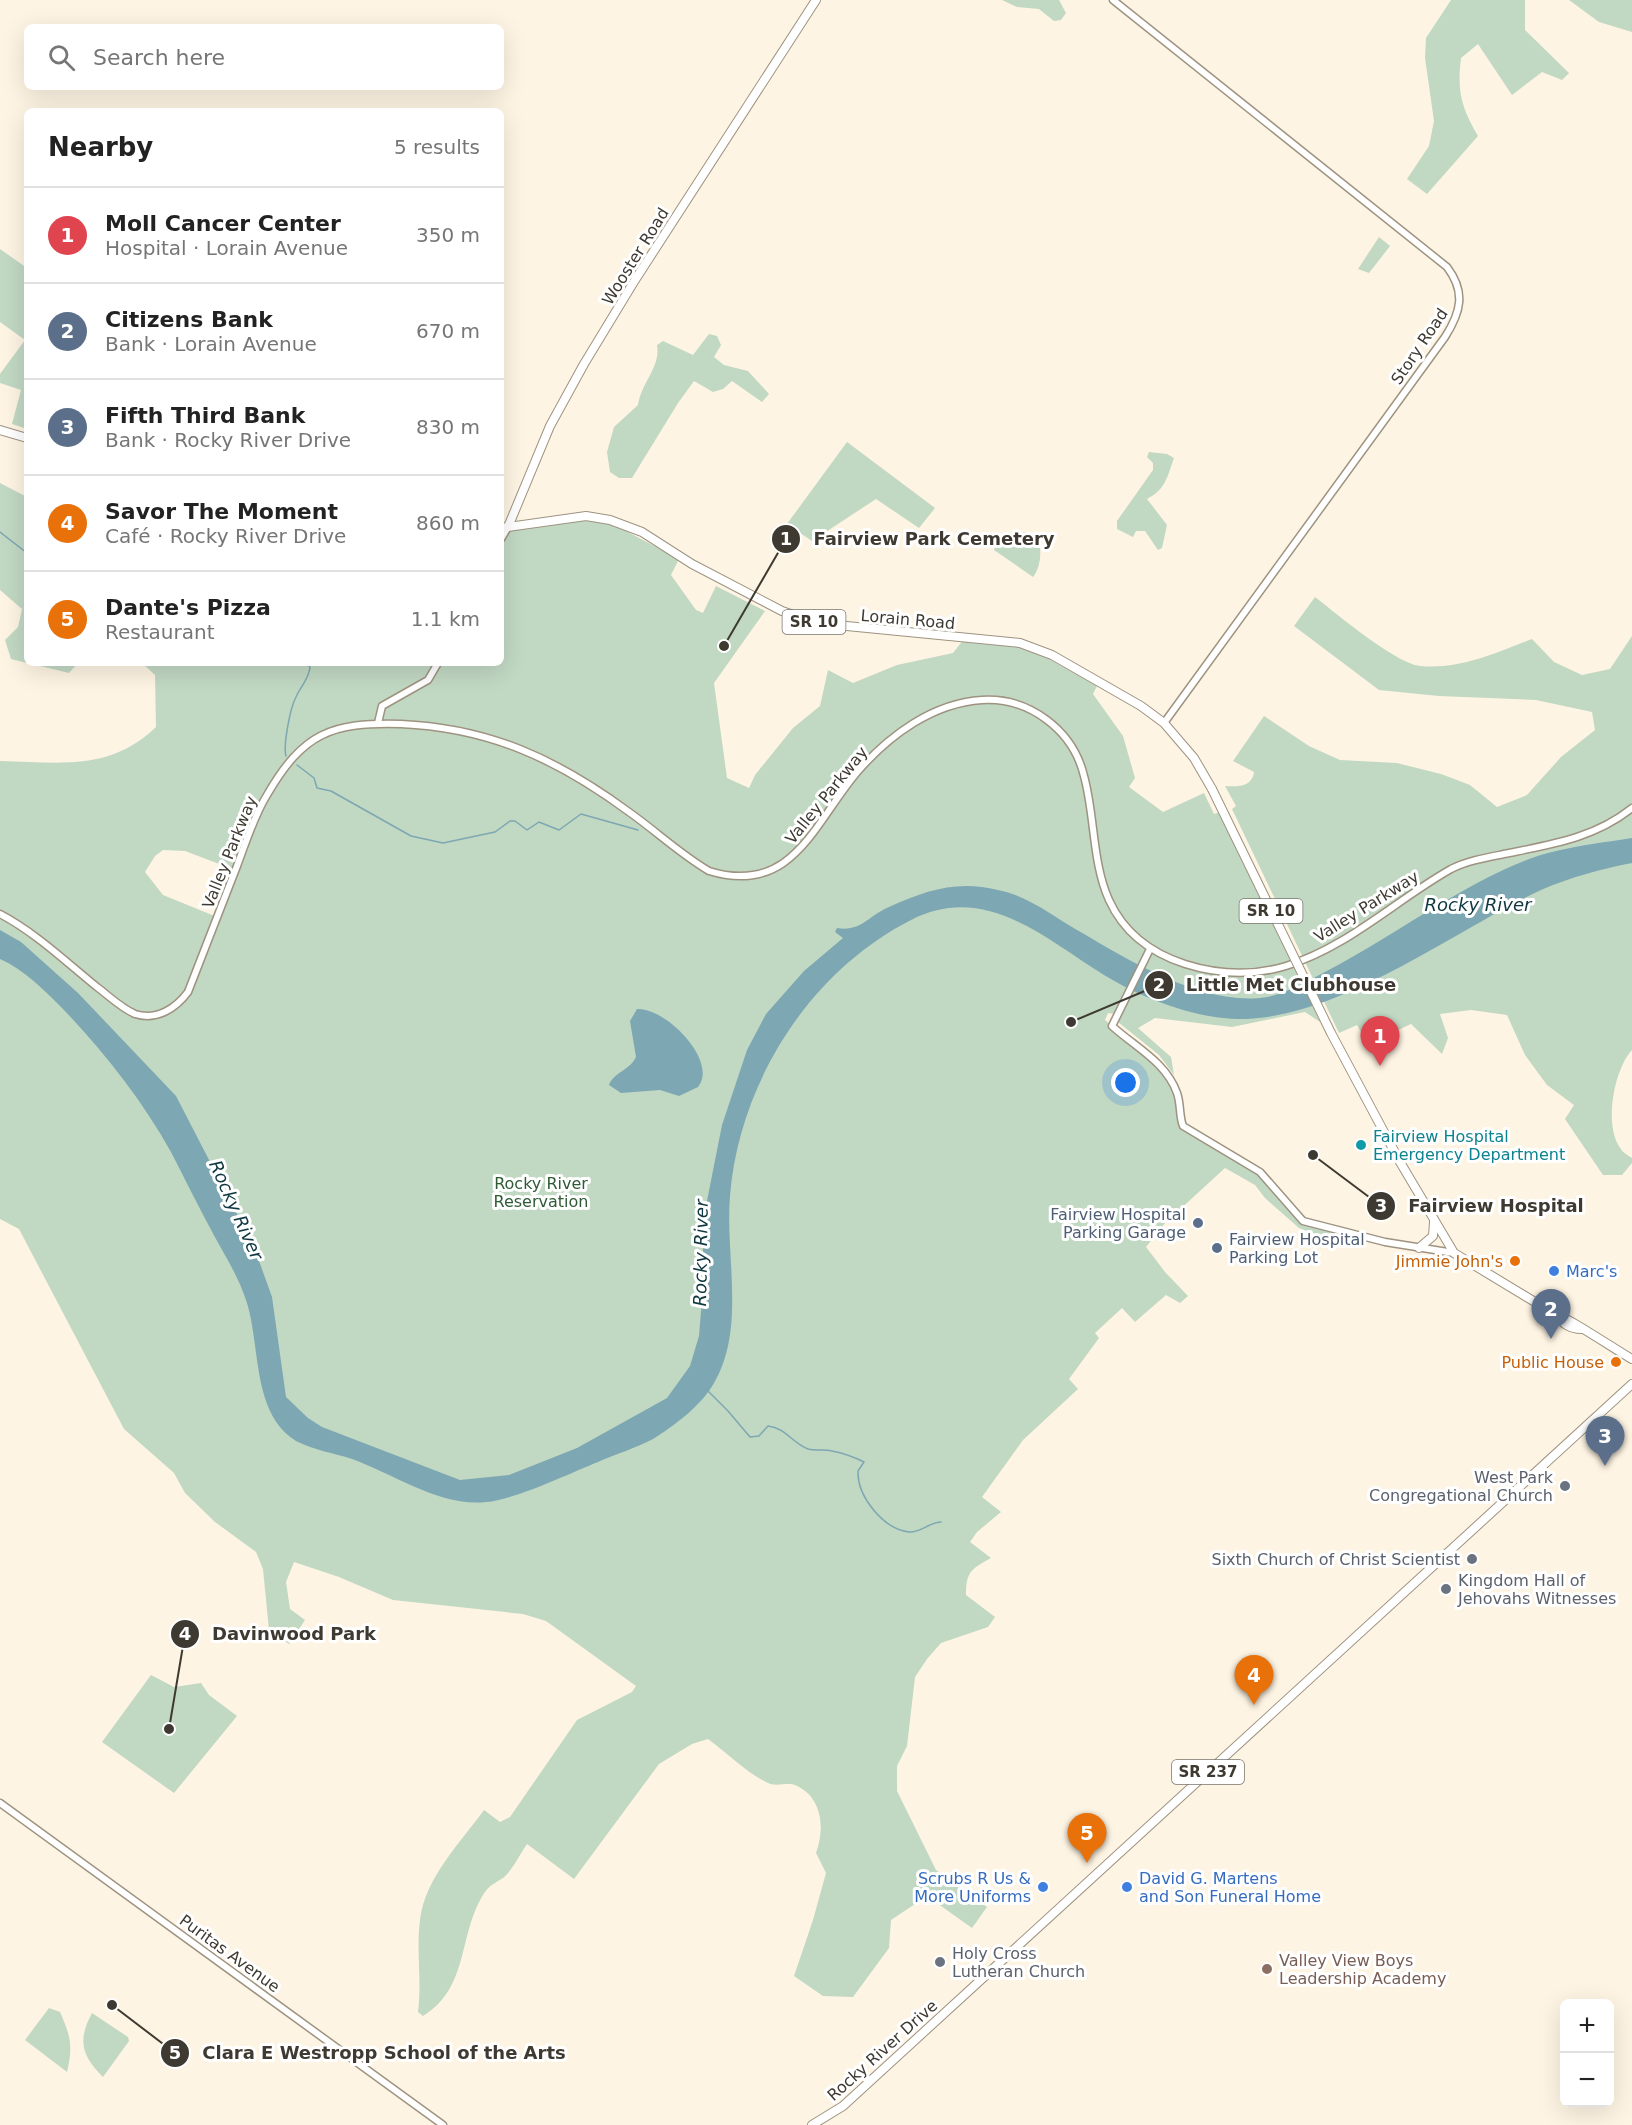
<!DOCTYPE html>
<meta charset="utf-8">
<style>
:root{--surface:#fff;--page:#f2f2f2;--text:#222;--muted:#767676;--line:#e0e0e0;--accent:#7c3aed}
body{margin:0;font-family:"DejaVu Sans",sans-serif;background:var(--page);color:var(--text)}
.controls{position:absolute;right:18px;bottom:18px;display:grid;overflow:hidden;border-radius:9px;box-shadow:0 6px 24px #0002}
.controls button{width:54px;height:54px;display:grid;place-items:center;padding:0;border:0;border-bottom:2px solid var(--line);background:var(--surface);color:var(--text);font:30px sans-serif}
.you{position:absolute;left:1126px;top:1083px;width:21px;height:21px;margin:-15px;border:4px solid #fff;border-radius:50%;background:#1a73e8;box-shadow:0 0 0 9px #1a73e833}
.badge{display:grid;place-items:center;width:39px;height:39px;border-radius:50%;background:var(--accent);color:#fff;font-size:20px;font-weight:700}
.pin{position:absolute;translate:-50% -50px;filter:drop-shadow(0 2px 3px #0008)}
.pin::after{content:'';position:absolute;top:32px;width:21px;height:18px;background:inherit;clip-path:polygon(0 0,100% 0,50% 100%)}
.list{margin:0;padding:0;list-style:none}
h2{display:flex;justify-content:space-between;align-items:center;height:78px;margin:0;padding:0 24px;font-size:26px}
h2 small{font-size:20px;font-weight:400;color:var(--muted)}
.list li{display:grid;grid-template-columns:39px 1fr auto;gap:18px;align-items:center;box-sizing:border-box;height:96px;padding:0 24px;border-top:2px solid var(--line)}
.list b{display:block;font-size:22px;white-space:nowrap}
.list p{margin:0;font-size:20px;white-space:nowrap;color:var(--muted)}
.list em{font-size:20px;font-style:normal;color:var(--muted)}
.icon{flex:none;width:33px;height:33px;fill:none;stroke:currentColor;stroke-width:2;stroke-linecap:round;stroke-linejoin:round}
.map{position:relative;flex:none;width:1632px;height:2125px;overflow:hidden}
.search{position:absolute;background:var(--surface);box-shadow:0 6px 24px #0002;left:24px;top:24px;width:480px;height:66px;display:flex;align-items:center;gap:15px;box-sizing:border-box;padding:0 21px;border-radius:9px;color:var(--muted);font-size:22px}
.panel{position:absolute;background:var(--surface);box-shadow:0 6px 24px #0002;left:24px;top:108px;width:480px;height:558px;border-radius:9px}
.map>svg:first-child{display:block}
.green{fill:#c1d8c3;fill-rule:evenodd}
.water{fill:#7da7b2}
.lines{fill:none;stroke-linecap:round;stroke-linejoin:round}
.stream{stroke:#7da7b2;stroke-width:1.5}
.minor-casing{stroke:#9e9380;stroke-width:9}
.major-casing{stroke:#9e9380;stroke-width:10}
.minor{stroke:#fff;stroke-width:6}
.major{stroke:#fff;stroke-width:8}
.major-bridge-casing{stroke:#9e9380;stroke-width:10;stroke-linecap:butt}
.major-bridge{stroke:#fff;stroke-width:8}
.culture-dot{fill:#0f9aa8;stroke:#fff;stroke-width:2}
.service-dot{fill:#5c6f8a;stroke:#fff;stroke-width:2}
.food-dot{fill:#e8710a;stroke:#fff;stroke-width:2}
.shop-dot{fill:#3f7fe0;stroke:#fff;stroke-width:2}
.worship-dot{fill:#6b7280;stroke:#fff;stroke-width:2}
.education-dot{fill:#8d6e63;stroke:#fff;stroke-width:2}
.labels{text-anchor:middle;stroke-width:6;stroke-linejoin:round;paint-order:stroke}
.shield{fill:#fff;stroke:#78756f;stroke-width:1.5}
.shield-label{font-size:15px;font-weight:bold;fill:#3e3a31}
.street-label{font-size:16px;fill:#3e3a31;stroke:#fff}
.culture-label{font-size:16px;fill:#0d838f;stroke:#fff;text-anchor:start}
.park-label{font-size:16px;fill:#2e5a35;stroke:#fff}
.service-label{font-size:16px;fill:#4e5e75;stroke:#fff;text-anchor:end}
.food-label{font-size:16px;fill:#c56008;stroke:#fff;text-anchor:end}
.shop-label{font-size:16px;fill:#366cbe;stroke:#fff;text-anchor:start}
.worship-label{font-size:16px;fill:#5b616d;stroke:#fff;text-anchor:end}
.education-label{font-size:16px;fill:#785e54;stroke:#fff;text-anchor:start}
.water-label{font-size:18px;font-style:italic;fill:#0e3740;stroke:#fff}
.leader{fill:none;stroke:#3e3a31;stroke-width:2}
.callout-dot{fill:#3e3a31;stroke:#fff;stroke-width:2}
.mark-label{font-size:18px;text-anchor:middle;font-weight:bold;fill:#fff}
.callout-label{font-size:18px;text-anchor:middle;font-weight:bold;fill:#3e3a31;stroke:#fff;stroke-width:6;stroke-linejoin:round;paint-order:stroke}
</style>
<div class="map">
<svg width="1632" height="2125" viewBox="0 0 1632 2125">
<rect width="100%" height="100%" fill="#fef4e3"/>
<g class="green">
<polygon points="1002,0 1059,0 1066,13 1061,20 1054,21 1039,9 1017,7"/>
<path d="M1451 0H1525V30L1569 73 1562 80 1542 72 1512 95 1478 44 1461 58C1457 91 1461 107 1478 136L1427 194 1407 179 1429 146 1434 121 1425 58 1426 38Z"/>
<polygon points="1569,0 1632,0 1632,32 1599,22"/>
<polygon points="1379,237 1390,246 1369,273 1358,269"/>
<polygon points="0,249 27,268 27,429 12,424 21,390 0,383 0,374 25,340 0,322"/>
<path d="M709 334 717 336 721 345 714 357 724 365 748 371 769 394 762 402 732 381 723 389 713 392 694 381 678 403 632 478H619L610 472 607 452 614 427 638 405C641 383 661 367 657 345L663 341 693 355Z"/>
<polygon points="847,442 935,508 919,528 876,499 812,541 787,524"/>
<path d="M1149 452 1167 454 1174 458C1167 477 1166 489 1147 499L1167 525 1162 548 1158 550 1145 531H1136L1133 537 1117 529V521L1153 470V463L1147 457Z"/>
<polygon points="0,483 27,497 27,663 11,659 5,640 18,627 22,609 0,590"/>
<path d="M603 519 679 559 671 575 696 610 703 613 716 586 765 611 714 683 727 778 749 788 755 775 793 728 820 706 828 670 853 683 897 665 953 653 964 639 1024 645 1097 686 1093 694 1123 736 1135 778 1129 787 1163 812 1204 793 1214 814 1225 810 1320 1022 1305 1012 1232 1027 1155 1018 1138 1028 1171 1057 1174 1075 1159 1055 1113 1018 1115 1014 1108 1013 1105 1020C1131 1041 1165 1062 1178 1093 1183 1104 1176 1119 1182 1130L1259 1171 1302 1223 1350 1235 1349 1243H1338L1299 1228 1265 1198 1255 1185 1225 1168 1165 1223 1146 1247 1165 1272 1188 1296 1180 1303 1166 1295 1135 1322 1122 1308 1095 1333 1099 1338 1069 1379 1078 1389 1023 1440 982 1497 1001 1512 977 1532 970 1542 991 1558C971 1569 966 1572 966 1595L995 1617 988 1627 941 1643 927 1659 915 1677 907 1746 897 1766V1791L936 1870 987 1907 972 1928 927 1896 891 1920 889 1948 853 1997 823 1996 794 1976 813 1920 826 1873 816 1853C825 1829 823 1797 795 1785 787 1782 776 1787 768 1783 747 1773 727 1753 708 1739L692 1744 659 1764 574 1879 527 1844C520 1854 512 1871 503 1878 494 1884 489 1885 483 1895 458 1936 469 1988 423 2016L418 2012C422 1981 416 1950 420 1920 425 1878 460 1843 484 1810L500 1822 510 1817 577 1720 632 1692 636 1686 546 1621 523 1614 393 1600 339 1577 294 1562 286 1582 290 1609 305 1620 289 1644 269 1630 263 1569 256 1552 215 1522 185 1493 174 1473 124 1429 19 1229 0 1219V761C60 762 109 772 156 727L155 675 142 663H501V542L508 527ZM163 850 185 851 235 870 217 917 163 895 145 872 155 856Z"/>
<path d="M1024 532 1038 537C1042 550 1041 567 1033 577L994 550 997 538 1006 533Z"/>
<path d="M1315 597C1337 614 1395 663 1420 666 1459 670 1496 653 1532 639L1554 662 1582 675 1610 669 1632 636V1050C1614 1069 1603 1127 1621 1149 1623 1153 1629 1156 1632 1158V1163L1622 1175H1603L1565 1119 1574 1105 1547 1085 1525 1055 1507 1015 1471 1010 1440 1014 1448 1038 1442 1054 1411 1024 1368 1044 1357 1025 1339 1033 1232 809 1236 806 1225 786C1238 787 1252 787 1254 772L1233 761 1264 716 1309 746 1340 760 1397 763 1441 774 1470 785 1497 807 1527 795 1561 757 1595 730 1592 712 1536 700 1439 696 1379 690 1294 626Z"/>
<polygon points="28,663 78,663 69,673"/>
<polygon points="151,1675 174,1687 201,1683 209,1695 237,1716 174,1793 102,1742"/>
<path d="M49 2008 60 2012C71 2037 73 2046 67 2072L25 2040Z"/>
<path d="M92 2013 128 2037 129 2041 103 2077C82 2056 77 2041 92 2013Z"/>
</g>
<g class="water">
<path d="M1632 838V863C1601 869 1571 877 1541 890 1453 931 1338 1020 1238 1019 1193 1018 1142 998 1104 975 1044 938 985 882 911 920 809 972 739 1083 730 1196 725 1256 746 1328 714 1383 702 1405 674 1426 653 1439 636 1448 616 1454 598 1462 568 1474 517 1499 486 1502 440 1507 394 1474 352 1459 334 1453 313 1450 296 1441 251 1414 261 1344 246 1300 237 1273 222 1251 209 1226 196 1202 184 1177 171 1152 142 1100 105 1053 64 1010 45 991 25 970 0 959V930L21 942 78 993 176 1096 254 1247 272 1297 286 1397 308 1418 322 1427 460 1480 509 1475 577 1448 667 1398 690 1366 699 1336 703 1287V1221L722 1125 747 1050 766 1014 804 971 843 938 835 932 837 928C861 932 868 916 889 907 927 890 957 880 998 890 1024 895 1046 911 1067 924 1120 955 1196 1004 1260 998 1282 996 1304 983 1323 973 1364 952 1401 927 1440 904 1476 883 1516 860 1556 851 1581 845 1607 842 1632 838Z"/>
<path d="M637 1009C665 1007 719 1061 698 1087L679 1096 660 1090 621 1093 609 1085C613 1073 630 1070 636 1057L630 1021Z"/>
</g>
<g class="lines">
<g class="stream">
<polyline points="0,532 27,553"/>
<path d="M286 756C283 746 290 708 296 697 301 686 309 679 310 667L305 663"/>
<polyline points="297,765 314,778 317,788 331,791 411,836 443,843 495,832 510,821 515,821 527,830 539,822 559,830 581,814 638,830"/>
<path d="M707 1390 728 1411 750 1437 759 1436 768 1426C786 1428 792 1443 808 1449 816 1451 824 1449 832 1451 843 1453 854 1457 864 1462L858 1471C857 1496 883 1529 909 1532 920 1533 930 1522 941 1522"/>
</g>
<defs>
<g id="minor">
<path d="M1113 0 1447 267C1466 292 1461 312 1445 337L1164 723"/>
<polyline points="501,539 508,527"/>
<polyline points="378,723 382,706 428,680 438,663"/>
<path d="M0 914C36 933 66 962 97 987 109 996 121 1008 135 1014 157 1021 176 1008 188 992 204 950 221 908 237 866 246 842 254 816 267 795 303 733 331 722 401 724 490 728 557 759 629 812 656 831 680 854 709 871 794 897 815 820 859 770 890 735 933 703 982 700 1029 697 1073 730 1084 776 1095 816 1092 862 1109 900 1124 933 1151 953 1185 964 1217 974 1253 976 1286 966 1348 947 1396 900 1451 869 1469 860 1490 857 1509 853 1554 844 1596 837 1632 808"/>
<path d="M1150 949 1112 1026C1135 1047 1166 1062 1177 1093 1181 1104 1179 1116 1183 1126L1260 1172 1303 1221 1385 1242 1454 1253"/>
<polyline points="0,1803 443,2125"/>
</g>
<g id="major">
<polyline points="0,430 27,438"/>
<polyline points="508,527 550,426 584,364 635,280 816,0"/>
<polyline points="501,528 586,516 610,520 642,532 692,564 782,611 816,623 1020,643 1052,655 1141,706 1164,723 1194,758 1212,789"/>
<path d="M1331 1033 1400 1162 1454 1253 1558 1316C1566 1316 1619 1352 1632 1359"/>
<polyline points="1419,1248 1433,1236 1434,1222"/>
<path d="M1558 1316C1562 1324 1571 1329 1581 1329"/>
<polyline points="812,2125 843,2106 1632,1384"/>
</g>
</defs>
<use href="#minor" class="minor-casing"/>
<use href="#major" class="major-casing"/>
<use href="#minor" class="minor"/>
<use href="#major" class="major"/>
<defs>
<polyline id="major-bridge" points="1212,789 1331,1033"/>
</defs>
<use href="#major-bridge" class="major-bridge-casing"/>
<use href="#major-bridge" class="major-bridge"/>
</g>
<circle class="culture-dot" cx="1361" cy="1145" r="6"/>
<g class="service-dot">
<circle cx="1198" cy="1223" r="6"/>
<circle cx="1217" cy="1248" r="6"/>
</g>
<g class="food-dot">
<circle cx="1515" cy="1261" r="6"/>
<circle cx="1616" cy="1362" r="6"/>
</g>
<g class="shop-dot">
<circle cx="1554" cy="1271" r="6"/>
<circle cx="1043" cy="1887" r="6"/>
<circle cx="1127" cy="1887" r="6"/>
</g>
<g class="worship-dot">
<circle cx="1565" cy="1486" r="6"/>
<circle cx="1472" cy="1559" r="6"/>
<circle cx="1446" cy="1589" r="6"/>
<circle cx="940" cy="1962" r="6"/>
</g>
<circle class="education-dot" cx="1267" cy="1969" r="6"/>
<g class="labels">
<g class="shield">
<rect x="782.5" y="610" width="63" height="24" rx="4.5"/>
<rect x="1239.5" y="899" width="63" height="24" rx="4.5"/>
<rect x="1172" y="1760" width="72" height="24" rx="4.5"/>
</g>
<g class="shield-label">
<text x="814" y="627">SR 10</text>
<text x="1271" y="916">SR 10</text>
<text x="1208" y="1777">SR 237</text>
</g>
<g class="street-label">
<text transform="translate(635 256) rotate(-58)" y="6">Wooster Road</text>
<text transform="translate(1419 346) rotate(-56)" y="6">Story Road</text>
<text transform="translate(908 619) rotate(5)" y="6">Lorain Road</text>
<text transform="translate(826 795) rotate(-51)" y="6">Valley Parkway</text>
<text transform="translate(229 852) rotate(-68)" y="6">Valley Parkway</text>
<text transform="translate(1366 906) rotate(-32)" y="6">Valley Parkway</text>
<text transform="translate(230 1953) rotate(36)" y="6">Puritas Avenue</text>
<text transform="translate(882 2050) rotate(-42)" y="6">Rocky River Drive</text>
</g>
<g class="culture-label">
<text x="1373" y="1142">Fairview Hospital<tspan x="1373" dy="18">Emergency Department</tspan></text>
</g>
<g class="park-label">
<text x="541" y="1189">Rocky River<tspan x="541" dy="18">Reservation</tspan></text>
</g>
<g class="service-label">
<text x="1186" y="1220">Fairview Hospital<tspan x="1186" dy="18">Parking Garage</tspan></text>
<text x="1229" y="1245" text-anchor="start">Fairview Hospital<tspan x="1229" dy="18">Parking Lot</tspan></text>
</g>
<g class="food-label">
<text x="1503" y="1267">Jimmie John's</text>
<text x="1604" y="1368">Public House</text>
</g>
<g class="shop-label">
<text x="1566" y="1277">Marc's</text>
<text x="1031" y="1884" text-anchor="end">Scrubs R Us &amp;<tspan x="1031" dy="18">More Uniforms</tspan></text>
<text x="1139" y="1884">David G. Martens<tspan x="1139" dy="18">and Son Funeral Home</tspan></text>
</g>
<g class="worship-label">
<text x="1553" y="1483">West Park<tspan x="1553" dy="18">Congregational Church</tspan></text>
<text x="1460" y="1565">Sixth Church of Christ Scientist</text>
<text x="1458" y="1586" text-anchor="start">Kingdom Hall of<tspan x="1458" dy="18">Jehovahs Witnesses</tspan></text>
<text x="952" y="1959" text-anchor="start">Holy Cross<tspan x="952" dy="18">Lutheran Church</tspan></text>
</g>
<g class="education-label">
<text x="1279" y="1966">Valley View Boys<tspan x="1279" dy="18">Leadership Academy</tspan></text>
</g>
<g class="water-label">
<text x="1478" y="911">Rocky River</text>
<text transform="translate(236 1210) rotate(66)" y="6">Rocky River</text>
<text transform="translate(701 1253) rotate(-89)" y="6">Rocky River</text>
</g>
</g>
<path class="leader" d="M724 646L786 539M1071 1022L1159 985M1313 1155L1381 1206M169 1729L185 1634M112 2005L175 2053"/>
<g class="callout-dot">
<circle cx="724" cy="646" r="6"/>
<circle cx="1071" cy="1022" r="6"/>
<circle cx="1313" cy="1155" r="6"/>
<circle cx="169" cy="1729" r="6"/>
<circle cx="112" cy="2005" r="6"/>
<circle cx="786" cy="539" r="15"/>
<circle cx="1159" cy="985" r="15"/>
<circle cx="1381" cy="1206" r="15"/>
<circle cx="185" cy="1634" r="15"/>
<circle cx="175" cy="2053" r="15"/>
</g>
<g class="mark-label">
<text x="786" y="545">1</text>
<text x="1159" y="991">2</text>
<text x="1381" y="1212">3</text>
<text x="185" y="1640">4</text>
<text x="175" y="2059">5</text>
</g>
<g class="callout-label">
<text x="934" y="545">Fairview Park Cemetery</text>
<text x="1291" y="991">Little Met Clubhouse</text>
<text x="1496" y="1212">Fairview Hospital</text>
<text x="294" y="1640">Davinwood Park</text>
<text x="384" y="2059">Clara E Westropp School of the Arts</text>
</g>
</svg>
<div class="controls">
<button>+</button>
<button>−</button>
</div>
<div class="you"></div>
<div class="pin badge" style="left:1380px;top:1066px;background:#e0444e">1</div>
<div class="pin badge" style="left:1551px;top:1339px;background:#5c6f8a">2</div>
<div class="pin badge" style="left:1605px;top:1466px;background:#5c6f8a">3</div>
<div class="pin badge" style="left:1254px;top:1705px;background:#e8710a">4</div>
<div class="pin badge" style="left:1087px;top:1863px;background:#e8710a">5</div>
<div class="search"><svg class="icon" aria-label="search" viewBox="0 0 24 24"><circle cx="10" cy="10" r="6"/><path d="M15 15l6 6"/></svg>Search here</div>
<section class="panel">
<h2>Nearby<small>5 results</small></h2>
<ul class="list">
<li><span class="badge" style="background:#e0444e">1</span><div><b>Moll Cancer Center</b><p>Hospital · Lorain Avenue</p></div><em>350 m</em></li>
<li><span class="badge" style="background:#5c6f8a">2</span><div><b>Citizens Bank</b><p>Bank · Lorain Avenue</p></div><em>670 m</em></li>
<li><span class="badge" style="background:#5c6f8a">3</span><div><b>Fifth Third Bank</b><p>Bank · Rocky River Drive</p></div><em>830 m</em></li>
<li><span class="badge" style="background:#e8710a">4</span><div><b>Savor The Moment</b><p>Café · Rocky River Drive</p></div><em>860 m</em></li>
<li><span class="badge" style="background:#e8710a">5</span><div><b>Dante's Pizza</b><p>Restaurant</p></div><em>1.1 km</em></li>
</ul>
</section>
</div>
